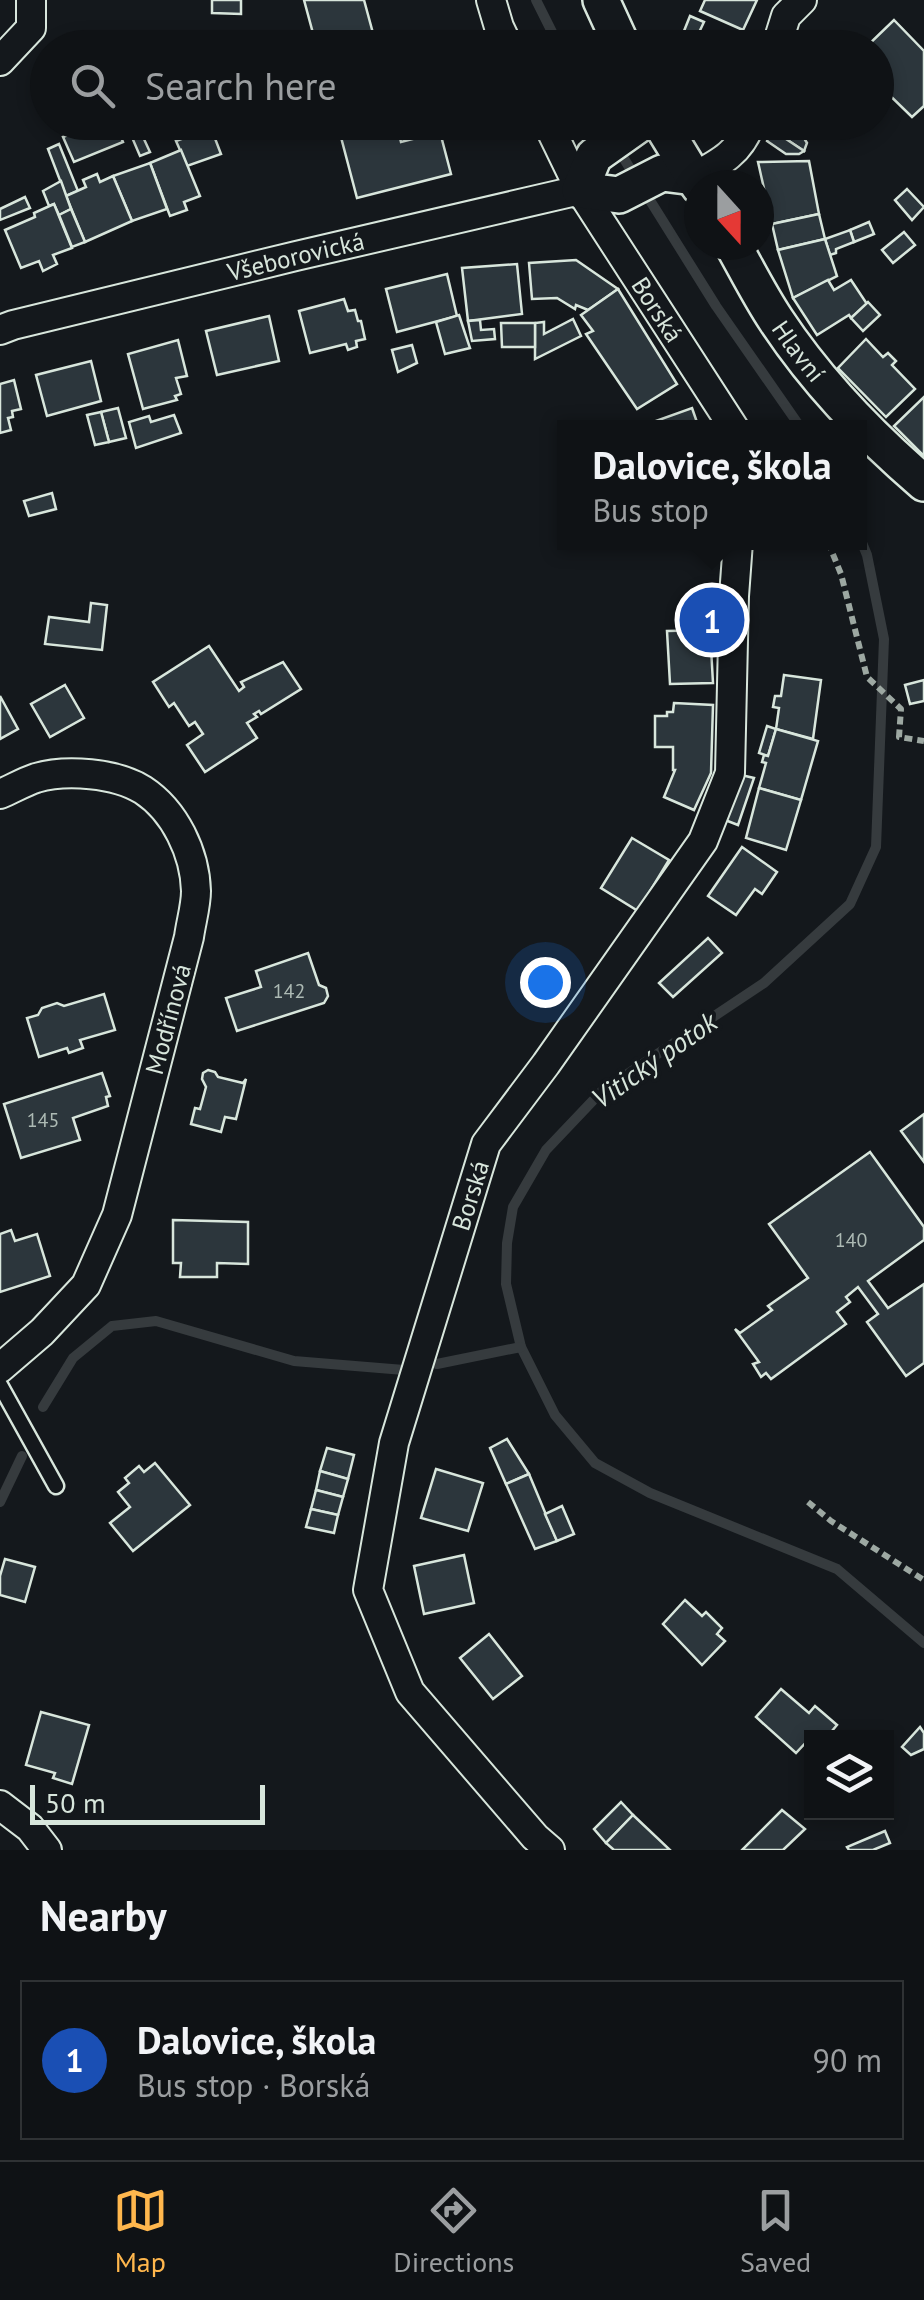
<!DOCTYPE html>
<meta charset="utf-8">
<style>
:root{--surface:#0f1215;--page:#1d2022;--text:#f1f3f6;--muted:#9b9ea0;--line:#2f3234;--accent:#ffb74d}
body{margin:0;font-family:"PT Sans",sans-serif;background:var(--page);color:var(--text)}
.controls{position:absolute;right:30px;bottom:30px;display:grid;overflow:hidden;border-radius:0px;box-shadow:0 5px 15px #0003}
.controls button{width:90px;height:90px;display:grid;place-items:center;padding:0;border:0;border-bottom:2px solid var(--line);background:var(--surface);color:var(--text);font:50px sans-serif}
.compass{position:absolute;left:684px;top:170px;width:90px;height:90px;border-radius:50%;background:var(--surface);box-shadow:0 5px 15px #0003;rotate:159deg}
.scale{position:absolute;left:30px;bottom:25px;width:235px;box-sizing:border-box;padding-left:10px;border:5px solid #d8e6dc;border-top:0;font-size:28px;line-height:35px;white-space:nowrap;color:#d8e6dc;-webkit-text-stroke:8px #14181c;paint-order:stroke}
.you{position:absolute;left:545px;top:982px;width:35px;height:35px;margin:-25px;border:8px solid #fff;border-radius:50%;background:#1a73e8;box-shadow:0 0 0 15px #1a73e833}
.badge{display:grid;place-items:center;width:65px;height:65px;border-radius:50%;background:var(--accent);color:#fff;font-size:32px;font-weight:700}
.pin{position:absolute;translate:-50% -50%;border:5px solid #fff;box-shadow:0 2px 10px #0006}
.popup{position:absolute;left:557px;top:420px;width:310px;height:130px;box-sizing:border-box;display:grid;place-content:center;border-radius:0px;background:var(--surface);filter:drop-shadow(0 2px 8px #0005);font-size:32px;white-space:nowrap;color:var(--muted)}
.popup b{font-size:38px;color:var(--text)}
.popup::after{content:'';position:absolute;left:50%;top:100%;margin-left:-20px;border:20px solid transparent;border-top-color:var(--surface)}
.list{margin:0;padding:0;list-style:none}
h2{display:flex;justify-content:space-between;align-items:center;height:130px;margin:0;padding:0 40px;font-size:42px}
h2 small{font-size:32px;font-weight:400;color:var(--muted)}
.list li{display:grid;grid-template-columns:65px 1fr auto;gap:30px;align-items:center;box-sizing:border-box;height:160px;margin:0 20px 20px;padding:0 20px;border:2px solid var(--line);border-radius:0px}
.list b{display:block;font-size:38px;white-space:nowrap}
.list p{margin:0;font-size:32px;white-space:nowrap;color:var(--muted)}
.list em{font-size:32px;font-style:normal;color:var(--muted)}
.icon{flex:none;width:55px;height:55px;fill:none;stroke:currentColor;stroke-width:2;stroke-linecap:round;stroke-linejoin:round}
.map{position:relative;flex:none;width:924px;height:1850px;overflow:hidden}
.search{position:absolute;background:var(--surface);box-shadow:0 5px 15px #0003;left:30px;right:30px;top:30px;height:110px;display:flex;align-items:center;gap:25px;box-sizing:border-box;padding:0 35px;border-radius:55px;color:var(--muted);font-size:38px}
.sheet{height:310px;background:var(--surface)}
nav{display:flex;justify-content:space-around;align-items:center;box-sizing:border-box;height:140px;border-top:2px solid var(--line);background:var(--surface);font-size:28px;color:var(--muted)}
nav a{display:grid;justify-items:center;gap:5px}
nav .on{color:var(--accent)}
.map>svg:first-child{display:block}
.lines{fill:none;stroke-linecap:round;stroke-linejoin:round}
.stream{stroke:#363b3e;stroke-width:10}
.building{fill:#2c363c;stroke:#d8e6dc;stroke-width:2.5}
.service-casing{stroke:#d8e6dc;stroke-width:19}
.minor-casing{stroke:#d8e6dc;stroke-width:32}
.tertiary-casing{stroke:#d8e6dc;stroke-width:40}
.path{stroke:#9da8a2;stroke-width:6;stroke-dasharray:8 5;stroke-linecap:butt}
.service{stroke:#14181c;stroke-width:14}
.minor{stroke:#14181c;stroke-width:28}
.tertiary{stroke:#14181c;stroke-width:35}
.labels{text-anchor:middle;stroke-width:8;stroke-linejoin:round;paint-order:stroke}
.number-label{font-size:20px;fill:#adbab4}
.street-label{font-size:25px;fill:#d8e6dc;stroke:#14181c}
.water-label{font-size:28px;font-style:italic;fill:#d8e6dc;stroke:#14181c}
</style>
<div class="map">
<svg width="924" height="1850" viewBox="0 0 924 1850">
<rect width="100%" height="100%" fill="#14181c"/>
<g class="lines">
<g class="stream">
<polyline points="536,0 560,48"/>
<polyline points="601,122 716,306 801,428"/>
<polyline points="860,538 867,555 884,639 876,847 850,904 764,983 602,1091 546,1150 513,1207 507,1243 506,1284 521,1347 555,1415 595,1463 650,1493 837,1569 924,1643"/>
<polyline points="437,1364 521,1347"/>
<polyline points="43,1407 73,1358 112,1326 156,1321 294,1361 404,1370"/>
<polyline points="0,1502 22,1456"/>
</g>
</g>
<g class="building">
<polygon points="212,0 241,0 241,14 212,13"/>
<polygon points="304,0 364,0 377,48 317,48"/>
<polygon points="705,0 757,0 743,30 700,11"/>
<polygon points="690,16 704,22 693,45 680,41"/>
<polygon points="894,20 924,51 924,106 912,117 876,82 876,48 865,48"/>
<polygon points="98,122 115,122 123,142 74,162 63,137"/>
<polygon points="337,122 396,122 401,142 440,132 451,174 357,198"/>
<polygon points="774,122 804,138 807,143 804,151 771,129"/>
<polygon points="793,122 829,122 816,136"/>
<polygon points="137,124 150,152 140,156 128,128"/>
<polygon points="211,128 221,154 187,166 176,141"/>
<polygon points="771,129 804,151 799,154 786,154 767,141"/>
<polygon points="59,144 78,191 66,196 48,149"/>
<polygon points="181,150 200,196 184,202 187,210 170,216 150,163"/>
<polygon points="809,161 819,214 772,224 758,162"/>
<polygon points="150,163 167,209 132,221 113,176"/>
<polygon points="97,174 100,182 113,176 132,221 85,242 66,196 86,187 83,180"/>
<polygon points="61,181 71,209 59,215 54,204 49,206 43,191"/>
<polygon points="907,189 924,207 912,220 895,200"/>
<polygon points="25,197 30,208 0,220 0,209"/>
<polygon points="54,204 72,248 53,255 57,264 43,271 39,261 21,268 5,230 35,217 34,213"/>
<polygon points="71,209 85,242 72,247 59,215"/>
<polygon points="819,214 825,239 778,250 772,224"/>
<polygon points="869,222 874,234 854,242 850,230"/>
<polygon points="850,230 854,242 836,249 836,253 830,255 825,239"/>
<polygon points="904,232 915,245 893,263 882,250"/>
<polygon points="825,239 837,276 793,298 778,250"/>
<polygon points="576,260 618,289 588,310 576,305 575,309 557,298 532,299 529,263"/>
<polygon points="517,264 522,314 468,321 462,268"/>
<polygon points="447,274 457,316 397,332 386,289"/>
<polygon points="828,280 834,290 851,280 867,304 851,318 849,315 817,335 793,298"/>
<polygon points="618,289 677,384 637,409 586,334 593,331 581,315"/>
<polygon points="344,299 348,311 355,310 358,321 361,321 365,339 356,341 357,347 348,350 346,344 310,353 299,311"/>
<polygon points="868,302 880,315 863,331 851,318"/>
<polygon points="459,315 470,348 445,354 436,322"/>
<polygon points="269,316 279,361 217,375 206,331"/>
<polygon points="573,319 581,336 535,359 535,323 544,322 544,334"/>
<polygon points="480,320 481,330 494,329 495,339 472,341 468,321"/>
<polygon points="501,323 535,323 535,347 502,347"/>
<polygon points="866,339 883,357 888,353 896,361 892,365 915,389 886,417 838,368"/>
<polygon points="178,340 187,376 176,378 181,394 175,396 177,400 143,409 128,354"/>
<polygon points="412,345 417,363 398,372 392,350"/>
<polygon points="91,361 101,401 47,416 36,375"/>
<polygon points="14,380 21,409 12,411 13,417 8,418 11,430 0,433 0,384"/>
<polygon points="924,397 924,456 894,426"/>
<polygon points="118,408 126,438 109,442 101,412"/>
<polygon points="692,408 699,428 655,428 653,422"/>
<polygon points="101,412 109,442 95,445 87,415"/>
<polygon points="174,415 181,433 136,448 129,422 149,416 151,422"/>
<polygon points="52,493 56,509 29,516 24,501"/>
<polygon points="91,603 107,605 102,650 45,644 49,617 89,622"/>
<polygon points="710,630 713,683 670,684 667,631"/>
<polygon points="209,646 239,691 244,687 241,682 283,662 301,689 261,714 259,711 254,714 257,717 247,723 257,738 205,772 187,745 203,734 195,722 189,726 174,703 169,707 153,682"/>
<polygon points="784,675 821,680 813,739 776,729 779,708 773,707 775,696 781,696"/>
<polygon points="924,680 924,701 910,704 905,685"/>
<polygon points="65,685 84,718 50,737 31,704"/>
<polygon points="0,696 18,729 0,739"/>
<polygon points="674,703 713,705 711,773 694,810 664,797 675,770 673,770 673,747 655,747 655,716 667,716 667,712 673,712"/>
<polygon points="767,726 776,729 768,756 759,753"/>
<polygon points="776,729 818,741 801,800 759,788 766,763 762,762 764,755 768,756"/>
<polygon points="741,775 754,778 738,825 725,820"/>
<polygon points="759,788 801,800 786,850 746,838"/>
<polygon points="632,838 669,860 638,911 601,888"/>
<polygon points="742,847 777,872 762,894 755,889 736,915 708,896"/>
<polygon points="708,938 722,953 673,997 659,983"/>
<polygon points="308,953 319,985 326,988 328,996 324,1003 237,1031 226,998 261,987 256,971"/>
<polygon points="104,994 115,1030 80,1040 83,1048 69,1053 67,1048 39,1057 27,1018 38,1015 42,1008 57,1003 64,1006"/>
<polygon points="208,1070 215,1072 218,1077 243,1083 246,1079 236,1119 225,1117 221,1132 191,1124 195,1108 200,1109 206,1087 202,1079 203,1073"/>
<polygon points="102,1073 110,1096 106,1097 108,1106 73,1118 80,1140 21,1158 4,1104"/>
<polygon points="924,1114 924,1162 901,1131"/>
<polygon points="870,1152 924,1227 924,1240 868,1281 888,1308 924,1284 924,1363 906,1376 867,1322 878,1314 858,1287 846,1297 850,1302 837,1312 846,1324 771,1379 766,1373 761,1377 753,1364 759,1362 735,1329 740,1333 772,1310 768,1306 808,1278 769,1224"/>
<polygon points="173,1220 248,1222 248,1264 217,1263 217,1277 180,1277 181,1263 173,1263"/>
<polygon points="11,1230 15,1241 37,1234 50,1276 0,1292 0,1234"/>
<polygon points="507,1439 529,1474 506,1484 490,1448"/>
<polygon points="327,1448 354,1455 348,1479 320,1471"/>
<polygon points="155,1463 190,1505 133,1551 110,1523 130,1507 118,1492 129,1483 125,1478 139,1466 144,1472"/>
<polygon points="436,1469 483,1483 468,1531 421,1518"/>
<polygon points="320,1471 348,1479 343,1497 316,1490"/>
<polygon points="529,1474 557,1541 535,1549 506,1484"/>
<polygon points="316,1490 343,1497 338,1515 311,1509"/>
<polygon points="562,1506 574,1534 557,1541 545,1514"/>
<polygon points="311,1509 338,1515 334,1533 306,1527"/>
<polygon points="464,1555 474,1603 424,1614 414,1566"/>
<polygon points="5,1559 35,1567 25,1602 0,1595 0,1576"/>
<polygon points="685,1600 702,1616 706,1612 722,1628 717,1634 725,1641 702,1665 663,1624"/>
<polygon points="489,1634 522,1676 493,1699 460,1658"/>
<polygon points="781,1689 809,1713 815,1706 837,1725 826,1738 811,1737 796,1753 756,1717"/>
<polygon points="41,1712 89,1725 72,1784 53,1778 55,1773 26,1765"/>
<polygon points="920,1727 924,1733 924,1749 911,1755 902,1747"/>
<polygon points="621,1802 633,1815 606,1843 594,1829"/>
<polygon points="782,1810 805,1829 783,1850 742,1850"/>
<polygon points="633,1815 670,1850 614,1850 606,1843"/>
<polygon points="885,1831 890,1843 873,1850 849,1850 847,1847"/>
</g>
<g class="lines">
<defs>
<polyline id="service" points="0,1385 56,1486"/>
<g id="minor">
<polyline points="491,0 499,27 509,48"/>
<polyline points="776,48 786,16 802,0"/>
<polyline points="0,61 31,28 31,0"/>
<path id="s1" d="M547 122 580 190 734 428"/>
<path d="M694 177C720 163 741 152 751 122"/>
<path id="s2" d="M0 330 13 325 296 256 580 190"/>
<path d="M0 794C12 789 24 782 36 778 66 769 116 773 143 790 175 811 195 853 196 891 196 906 191 922 189 937L117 1215 86 1285 42 1332 0 1368"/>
<polyline points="0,1805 30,1828 47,1850"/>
<path id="s3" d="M550 1850 535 1837 410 1692 368 1590 394 1443 486 1144 546 1064 703 841 730 773 734 596 738 542"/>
</g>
<g id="tertiary">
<polyline points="601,0 623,48"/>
<polyline points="642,122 594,156 580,190 619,195 662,173 694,177"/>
<polyline points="660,122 699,186"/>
<path id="s4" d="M733 245C747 270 760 296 776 320 817 382 868 435 924 483"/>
</g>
</defs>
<use href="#service" class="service-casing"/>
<use href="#minor" class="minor-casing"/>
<use href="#tertiary" class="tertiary-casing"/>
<g class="path">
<polyline points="828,542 841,574 867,677 901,709 899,737 924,741"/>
<polyline points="808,1502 831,1521 924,1580"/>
</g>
<use href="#service" class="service"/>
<use href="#minor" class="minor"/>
<use href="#tertiary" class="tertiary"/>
</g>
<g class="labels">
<g class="number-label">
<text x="289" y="998">142</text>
<text x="43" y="1127">145</text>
<text x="851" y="1247">140</text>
</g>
<g class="street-label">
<text dy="9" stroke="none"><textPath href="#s2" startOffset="305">Všeborovická</textPath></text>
<text dy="9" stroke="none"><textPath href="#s1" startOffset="218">Borská</textPath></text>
<text dy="9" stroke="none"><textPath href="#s4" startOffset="125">Hlavní</textPath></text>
<text transform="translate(168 1019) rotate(-75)" y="9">Modřínová</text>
<text dy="9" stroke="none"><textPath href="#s3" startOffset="730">Borská</textPath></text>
</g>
<g class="water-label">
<text transform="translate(654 1060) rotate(-35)" y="10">Vitický potok</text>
</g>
</g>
</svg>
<div class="controls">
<button><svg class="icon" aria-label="layers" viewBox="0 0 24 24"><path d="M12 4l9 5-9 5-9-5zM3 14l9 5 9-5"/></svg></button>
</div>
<svg class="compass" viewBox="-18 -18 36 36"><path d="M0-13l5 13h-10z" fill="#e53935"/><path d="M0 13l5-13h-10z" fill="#9b9ea0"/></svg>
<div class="scale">50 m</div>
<div class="you"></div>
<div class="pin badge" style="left:712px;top:620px;background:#1a4fb4">1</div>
<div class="popup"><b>Dalovice, škola</b>Bus stop</div>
<div class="search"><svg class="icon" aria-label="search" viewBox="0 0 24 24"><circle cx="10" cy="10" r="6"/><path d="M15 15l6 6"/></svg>Search here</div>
</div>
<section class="sheet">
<h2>Nearby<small></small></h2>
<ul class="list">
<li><span class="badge" style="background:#1a4fb4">1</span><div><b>Dalovice, škola</b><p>Bus stop · Borská</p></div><em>90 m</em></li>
</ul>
</section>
<nav>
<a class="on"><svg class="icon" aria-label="map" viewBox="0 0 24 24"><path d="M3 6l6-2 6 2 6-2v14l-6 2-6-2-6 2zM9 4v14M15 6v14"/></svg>Map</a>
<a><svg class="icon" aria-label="directions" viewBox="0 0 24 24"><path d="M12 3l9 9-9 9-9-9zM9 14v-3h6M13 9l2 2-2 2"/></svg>Directions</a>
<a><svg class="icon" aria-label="saved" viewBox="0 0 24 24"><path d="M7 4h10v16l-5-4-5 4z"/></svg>Saved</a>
</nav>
